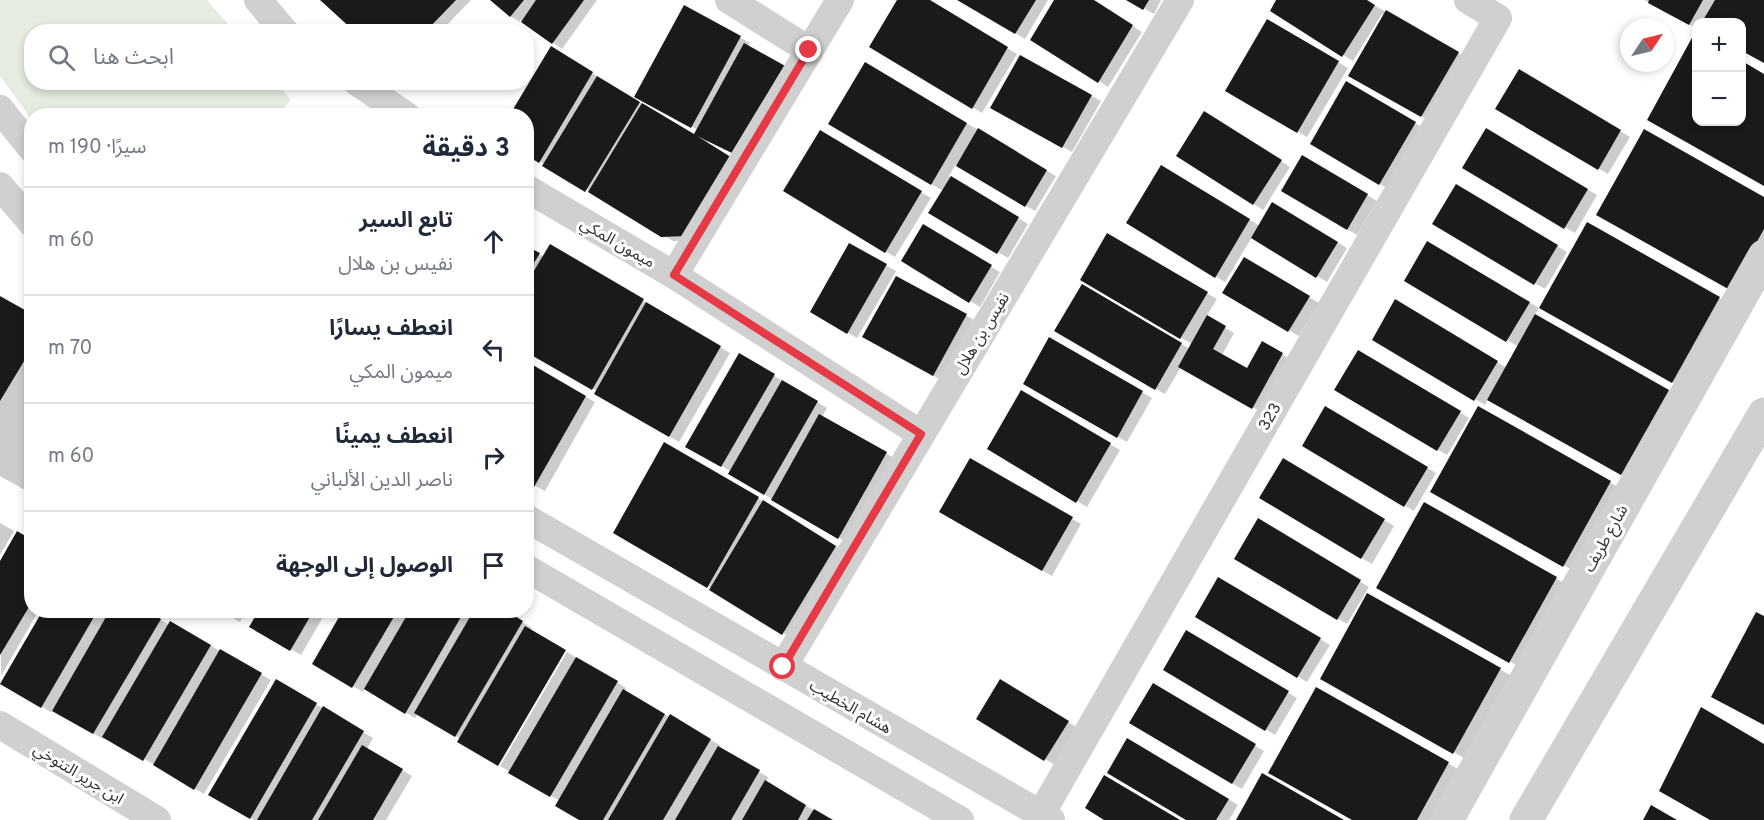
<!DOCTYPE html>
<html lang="ar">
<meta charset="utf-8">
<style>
:root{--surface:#fff;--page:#f6f6f7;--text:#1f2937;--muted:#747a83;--line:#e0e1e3}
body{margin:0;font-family:Overpass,"Noto Sans Arabic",sans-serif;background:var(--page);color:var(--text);direction:rtl}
.controls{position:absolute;right:18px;top:18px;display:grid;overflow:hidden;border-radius:12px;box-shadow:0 3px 9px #0003}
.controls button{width:54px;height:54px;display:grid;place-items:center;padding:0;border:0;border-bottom:2px solid var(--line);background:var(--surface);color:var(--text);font:30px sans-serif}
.compass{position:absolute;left:1620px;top:18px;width:54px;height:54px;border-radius:50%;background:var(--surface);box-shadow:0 3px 9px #0003;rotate:55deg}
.stop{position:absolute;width:18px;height:18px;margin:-14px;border:4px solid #e63946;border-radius:50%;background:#fff}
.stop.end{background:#e63946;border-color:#fff;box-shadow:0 2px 6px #0008}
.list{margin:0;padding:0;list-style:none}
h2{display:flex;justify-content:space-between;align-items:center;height:78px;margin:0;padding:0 24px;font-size:26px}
h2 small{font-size:20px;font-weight:400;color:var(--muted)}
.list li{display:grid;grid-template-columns:39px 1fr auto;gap:18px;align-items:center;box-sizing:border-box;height:108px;padding:0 24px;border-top:2px solid var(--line)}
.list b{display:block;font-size:22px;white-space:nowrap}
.list p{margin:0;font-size:20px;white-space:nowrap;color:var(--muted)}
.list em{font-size:20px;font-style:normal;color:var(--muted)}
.icon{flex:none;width:33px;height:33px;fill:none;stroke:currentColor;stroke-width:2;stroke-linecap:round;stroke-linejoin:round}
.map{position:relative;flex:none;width:1764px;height:820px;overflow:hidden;direction:ltr}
.search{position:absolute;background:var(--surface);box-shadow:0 3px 9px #0003;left:24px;top:24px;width:510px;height:66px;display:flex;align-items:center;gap:15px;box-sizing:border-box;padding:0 21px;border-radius:24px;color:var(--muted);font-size:22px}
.panel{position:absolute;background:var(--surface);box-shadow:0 3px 9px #0003;left:24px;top:108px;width:510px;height:510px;border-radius:24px;direction:rtl}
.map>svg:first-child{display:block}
.green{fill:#e6ecdf}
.shadow{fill:#0003}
.building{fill:#1a1a1a}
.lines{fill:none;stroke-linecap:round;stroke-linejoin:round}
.minor{stroke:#d0d0d0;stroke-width:28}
.tertiary{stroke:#d0d0d0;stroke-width:33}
.route{stroke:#e63946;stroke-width:8}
.labels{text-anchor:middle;stroke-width:6;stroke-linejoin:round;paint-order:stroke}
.street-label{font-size:16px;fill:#333;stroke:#fff}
</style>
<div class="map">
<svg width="1764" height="820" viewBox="0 0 1764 820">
<rect width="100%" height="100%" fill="#fff"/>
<polygon class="green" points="0,0 207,0 234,31 32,32 32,82 277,83 291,100 278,115 32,116 31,119 0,76"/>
<g class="shadow">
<polygon points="322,0 471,0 440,32 357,32"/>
<polygon points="492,0 597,0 562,49 521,20 520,22 510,16"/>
<polygon points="899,0 927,0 1017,54 982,113 871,47"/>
<polygon points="960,0 1048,0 1025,39"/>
<polygon points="1056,0 1092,0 1142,32 1108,87 1099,81"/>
<polygon points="1129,0 1161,0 1154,14"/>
<polygon points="1278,0 1365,0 1468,59 1432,122 1350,75 1384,16 1382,14 1353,61 1272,11"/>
<polygon points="1644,0 1764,0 1764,62 1742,49 1742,22 1696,22 1696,28"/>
<polygon points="684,7 750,43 707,143 697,241 673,241 526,153 551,48 695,136 698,130 636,96"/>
<polygon points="1268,21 1348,68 1307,137 1227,90"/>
<polygon points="1695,36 1696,37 1696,122 1742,122 1742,63 1764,75 1764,185 1649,119"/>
<polygon points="1020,57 1101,101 1072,152 992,107"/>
<polygon points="866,64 1056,176 1035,211 956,164 949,176 1028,224 1008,258 930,213 943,191 830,123"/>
<polygon points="1519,71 1630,137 1608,174 1497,109"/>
<polygon points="1347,83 1425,129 1390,190 1312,144"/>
<polygon points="1214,118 1290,167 1263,210 1178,155"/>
<polygon points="1486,130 1597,195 1575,233 1464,167"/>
<polygon points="820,132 931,198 895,257 785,191"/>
<polygon points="1303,157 1377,201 1357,235 1283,191"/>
<polygon points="1162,167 1260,226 1273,204 1347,248 1327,282 1252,237 1225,282 1128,223"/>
<polygon points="1456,186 1567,252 1545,289 1434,224"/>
<polygon points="1764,198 1764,252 1740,295"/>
<polygon points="1587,224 1729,304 1682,387 1541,307"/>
<polygon points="923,226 1000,272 980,307 903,261"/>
<polygon points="1107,235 1217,299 1206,317 1234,333 1222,355 1248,370 1262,343 1292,360 1263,413 1181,367 1165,394 1056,331 1082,286 1190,349 1192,344 1082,280"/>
<polygon points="1428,243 1539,308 1534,316 1678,396 1631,480 1488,399 1485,405 1374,339 1396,302 1507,368 1519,347 1406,280"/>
<polygon points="849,245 896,271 857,338 812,311"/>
<polygon points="550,246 730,353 679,442 596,393 597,391 526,350 526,247 544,257"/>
<polygon points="1244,259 1319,303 1299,336 1224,292"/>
<polygon points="897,278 976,321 943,381 864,337"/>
<polygon points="0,297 32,316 32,494 0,476"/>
<polygon points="1050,339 1152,398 1127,442 1025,383"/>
<polygon points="1359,352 1469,418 1447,455 1336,389"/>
<polygon points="740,355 827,408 822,417 896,459 848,543 773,500 730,474 732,472 687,446"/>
<polygon points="526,363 595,402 545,491 526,481"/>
<polygon points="1022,393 1120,450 1087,507 989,449"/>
<polygon points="1326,408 1436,473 1414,511 1304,445"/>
<polygon points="1478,408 1620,488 1574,571 1432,491"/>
<polygon points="665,444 768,504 845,552 793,639 711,588 615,532"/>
<polygon points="971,460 1081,524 1052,576 942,512"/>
<polygon points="1284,460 1394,526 1372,564 1261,498"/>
<polygon points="1424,504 1566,584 1520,667 1378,587"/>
<polygon points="1259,520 1369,587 1347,624 1237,558"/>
<polygon points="0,523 14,531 0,555"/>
<polygon points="32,542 32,610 39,610 1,676 0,564"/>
<polygon points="1219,579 1330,645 1307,682 1197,616"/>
<polygon points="1368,595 1510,675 1464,758 1322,678"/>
<polygon points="44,610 145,610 169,625 171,623 271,680 204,794 105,736 103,739 53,710 51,712 2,683"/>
<polygon points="219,610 247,610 240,622"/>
<polygon points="260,610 327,610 301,655 251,626"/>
<polygon points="344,610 502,610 532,628 461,739 418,714 415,718 365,688 363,692 314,663"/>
<polygon points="1187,632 1297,698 1275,735 1165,669"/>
<polygon points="567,652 626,688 624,692 720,745 719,748 768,777 766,782 830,820 582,820 560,801 500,766"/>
<polygon points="277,681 373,738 367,749 412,776 386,820 254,820 210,795"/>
<polygon points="1000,681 1078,728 1055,765 978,718"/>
<polygon points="1154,685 1264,751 1242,789 1131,723"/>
<polygon points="1316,689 1458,769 1430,820 1354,820"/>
<polygon points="1128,740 1238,805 1229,820 1189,820"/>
</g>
<g class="building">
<polygon points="320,0 456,0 425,32 355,32"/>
<polygon points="490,0 524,0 510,17"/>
<polygon points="536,0 584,0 552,44 521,22"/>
<polygon points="897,0 930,0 1008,47 972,109 869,47"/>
<polygon points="957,0 1036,0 1015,34"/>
<polygon points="1054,0 1094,0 1133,25 1098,83 1030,40"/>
<polygon points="1126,0 1149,0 1143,10"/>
<polygon points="1276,0 1367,0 1375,5 1342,57 1270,11"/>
<polygon points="1649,0 1703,0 1689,25 1648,3"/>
<polygon points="1715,0 1764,0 1764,63 1742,51 1742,22 1702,22"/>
<polygon points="684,5 741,36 691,128 634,97"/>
<polygon points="1386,10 1459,52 1421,117 1348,76"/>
<polygon points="1267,19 1339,61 1297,133 1225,91"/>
<polygon points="1694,34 1696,35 1696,122 1742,122 1742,61 1764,74 1764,186 1647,120"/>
<polygon points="744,43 787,67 736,155 697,136 734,159 687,236 661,237 588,192 642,103 694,134"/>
<polygon points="551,46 593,72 539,163 526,155 526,116 509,116"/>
<polygon points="1020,55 1092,95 1062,148 990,108"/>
<polygon points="865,62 967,123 931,185 828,124"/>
<polygon points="1519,69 1621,130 1598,170 1495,109"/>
<polygon points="597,76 640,102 585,192 542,166"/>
<polygon points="1346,81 1416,122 1379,185 1310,144"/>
<polygon points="1204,111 1282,160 1253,205 1176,156"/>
<polygon points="978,128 1047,170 1025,207 956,166"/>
<polygon points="1486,128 1588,189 1564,229 1462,168"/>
<polygon points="1644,129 1764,197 1764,229 1730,290 1596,215"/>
<polygon points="820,130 922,191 885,253 783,191"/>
<polygon points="1302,155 1368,194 1347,230 1281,191"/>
<polygon points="1161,165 1250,219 1215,278 1126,223"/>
<polygon points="951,176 1019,217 997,254 928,213"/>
<polygon points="1456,184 1558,245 1534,285 1432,224"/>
<polygon points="1272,202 1338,242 1316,278 1251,238"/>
<polygon points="1587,222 1720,297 1672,383 1539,308"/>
<polygon points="923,224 992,265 969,303 901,261"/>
<polygon points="1107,233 1208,292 1180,339 1080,280"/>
<polygon points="1427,241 1530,302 1506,342 1404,281"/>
<polygon points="849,243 887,264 847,334 810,312"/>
<polygon points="550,244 644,299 592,390 526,352 526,284"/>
<polygon points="526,246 540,253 526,276"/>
<polygon points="1244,257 1310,296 1288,332 1222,293"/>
<polygon points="896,276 967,314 933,376 862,337"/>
<polygon points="1082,284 1182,343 1155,390 1054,331"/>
<polygon points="0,296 32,314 32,348 0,401"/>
<polygon points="1395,299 1498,361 1474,401 1372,340"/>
<polygon points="646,302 721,346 669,437 594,394"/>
<polygon points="1535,314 1669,390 1621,475 1487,400"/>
<polygon points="1207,315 1226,326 1213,349 1247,368 1262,341 1283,353 1252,409 1178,367"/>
<polygon points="1049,337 1143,391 1117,438 1023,384"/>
<polygon points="1358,350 1461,411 1437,451 1334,390"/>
<polygon points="739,353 775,374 721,467 685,447"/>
<polygon points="526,361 586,396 534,487 526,483"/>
<polygon points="782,380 818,401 764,495 728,474"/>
<polygon points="1021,390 1111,443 1076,503 987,449"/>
<polygon points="1325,406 1428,467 1404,507 1302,446"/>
<polygon points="1478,406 1611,481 1563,567 1430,492"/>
<polygon points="819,414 887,452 838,539 771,500"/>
<polygon points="664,442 759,497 707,588 613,533"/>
<polygon points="970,458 1073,517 1042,571 939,512"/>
<polygon points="1283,458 1385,519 1361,559 1259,498"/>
<polygon points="763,500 836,546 782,635 709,590"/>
<polygon points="1424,502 1557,577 1509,663 1376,588"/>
<polygon points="1258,518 1361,580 1337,620 1234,559"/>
<polygon points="17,531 32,540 32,602 0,655 0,561"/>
<polygon points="1218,577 1321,638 1297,678 1195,617"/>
<polygon points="1367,593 1501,668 1453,754 1320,679"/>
<polygon points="43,610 98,610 41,708 0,684"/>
<polygon points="110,610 147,610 161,619 93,734 52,711"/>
<polygon points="216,610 234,610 229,618"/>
<polygon points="259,610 314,610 290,651 249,627"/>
<polygon points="343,610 398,610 352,688 312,664"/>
<polygon points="410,610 465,610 405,714 364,689"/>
<polygon points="474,610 505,610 523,621 455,737 414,713"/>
<polygon points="1756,612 1764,616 1764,725 1711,697"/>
<polygon points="170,621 211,645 143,761 102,737"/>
<polygon points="525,626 566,650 498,766 457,742"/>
<polygon points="1186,630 1289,691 1265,731 1163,670"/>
<polygon points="220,649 262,673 194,790 153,765"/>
<polygon points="576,657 618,681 550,797 508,773"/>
<polygon points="276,679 317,703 250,819 208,795"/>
<polygon points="1000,679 1069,721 1044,761 976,719"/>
<polygon points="1153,683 1256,744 1232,784 1129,723"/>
<polygon points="1316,687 1449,762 1417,820 1352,820 1268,773"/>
<polygon points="623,689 665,714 603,820 579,820 555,806"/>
<polygon points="323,706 364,731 312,820 257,820"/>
<polygon points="1701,707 1764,744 1764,820 1710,820 1659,791"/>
<polygon points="670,714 711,739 663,820 608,820"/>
<polygon points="1127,738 1229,799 1216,820 1186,820 1107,773"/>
<polygon points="362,745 403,769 373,820 318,820"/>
<polygon points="718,746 760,770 731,820 675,820"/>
<polygon points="1262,773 1344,820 1236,820"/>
<polygon points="1104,775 1180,820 1104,820 1085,808"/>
<polygon points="765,780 806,805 798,820 742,820"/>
<polygon points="1651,805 1677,820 1643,820"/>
<polygon points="814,809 833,820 807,820"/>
</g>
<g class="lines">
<g class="minor">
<polyline points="258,0 285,32"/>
<polyline points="729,0 809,50"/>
<polyline points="357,82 407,116"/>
<polyline points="0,109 32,149"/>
<polyline points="0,186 32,223"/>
<polyline points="526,188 674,275 921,434"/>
<polyline points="674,275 840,0"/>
<polyline points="526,518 1051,820"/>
<polyline points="526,568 960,820"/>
<polyline points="783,667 1180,0"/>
<polyline points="0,725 157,820"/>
<polyline points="1041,814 1498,18 1468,0"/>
</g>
<g class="tertiary">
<polyline points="1447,820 1764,256"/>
<polyline points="1526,820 1764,414"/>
</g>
</g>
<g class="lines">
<polyline class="route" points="783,667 921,434 674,275 809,50"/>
</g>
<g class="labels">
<g class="street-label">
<text transform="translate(618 242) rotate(30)" y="6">ميمون المكي</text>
<text transform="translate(981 333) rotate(-59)" y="6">نفيس بن هلال</text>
<text transform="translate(1269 416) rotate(-60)" y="6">323</text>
<text transform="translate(1605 538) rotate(-61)" y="6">شارع طريف</text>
<text transform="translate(851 706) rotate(30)" y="6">هشام الخطيب</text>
<text transform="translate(79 773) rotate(31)" y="6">ابن جرير التنوخي</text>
</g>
</g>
</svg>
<div class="controls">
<button>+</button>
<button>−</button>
</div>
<svg class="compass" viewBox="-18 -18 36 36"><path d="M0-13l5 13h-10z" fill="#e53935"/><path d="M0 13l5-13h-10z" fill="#747a83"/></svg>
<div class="stop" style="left:783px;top:667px"></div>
<div class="stop end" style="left:809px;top:50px"></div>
<div class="search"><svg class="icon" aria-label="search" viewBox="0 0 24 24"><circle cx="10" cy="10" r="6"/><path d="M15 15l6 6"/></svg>ابحث هنا</div>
<section class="panel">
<h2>3 دقيقة<small>سيرًا · 190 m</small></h2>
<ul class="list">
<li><svg class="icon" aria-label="ahead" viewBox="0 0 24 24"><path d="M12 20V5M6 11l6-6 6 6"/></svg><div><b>تابع السير</b><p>نفيس بن هلال</p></div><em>60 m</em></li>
<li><svg class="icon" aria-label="left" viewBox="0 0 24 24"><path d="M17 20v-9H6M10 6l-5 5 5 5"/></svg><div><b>انعطف يسارًا</b><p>ميمون المكي</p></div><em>70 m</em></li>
<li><svg class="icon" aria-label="right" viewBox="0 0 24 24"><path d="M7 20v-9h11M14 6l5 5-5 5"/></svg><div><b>انعطف يمينًا</b><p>ناصر الدين الألباني</p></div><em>60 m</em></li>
<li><svg class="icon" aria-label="arrive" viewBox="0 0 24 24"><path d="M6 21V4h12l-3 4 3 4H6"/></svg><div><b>الوصول إلى الوجهة</b></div></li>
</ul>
</section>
</div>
